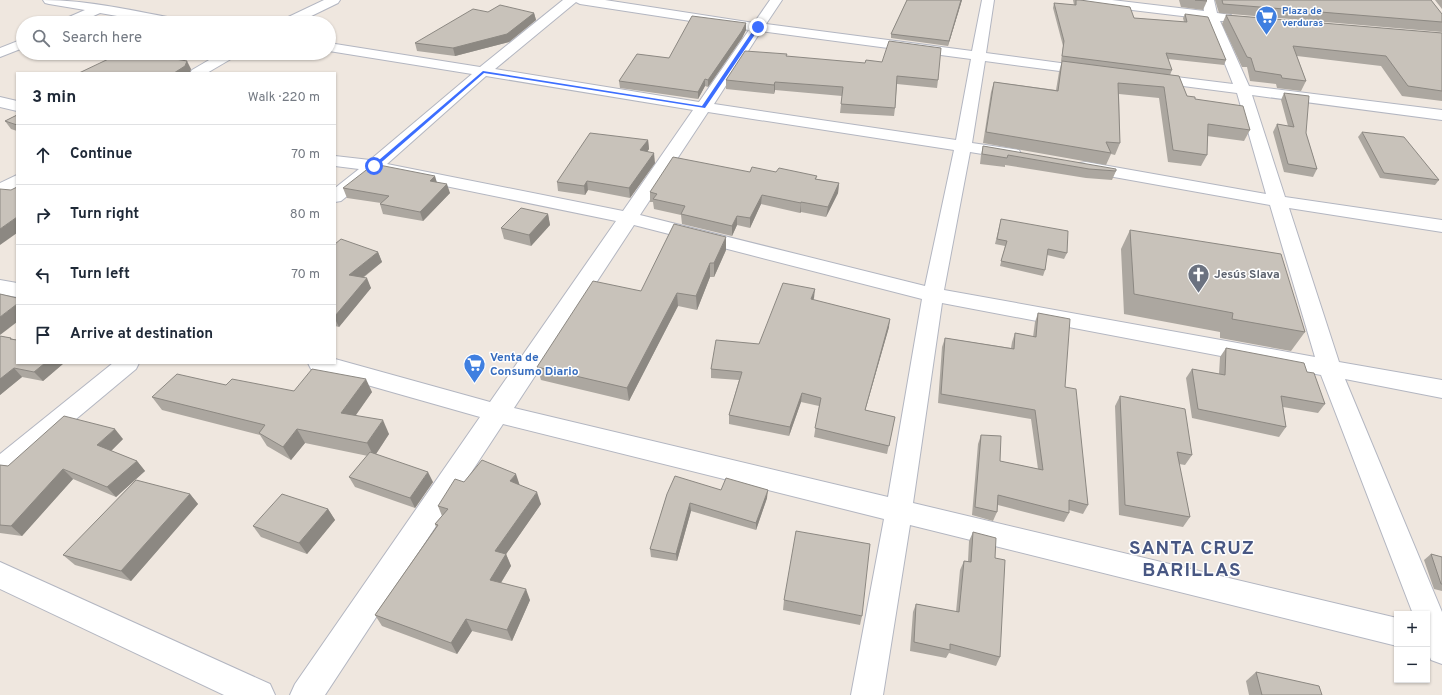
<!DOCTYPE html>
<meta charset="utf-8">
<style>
:root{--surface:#fff;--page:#f6f6f7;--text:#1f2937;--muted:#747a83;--line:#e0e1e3}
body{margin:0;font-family:Overpass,sans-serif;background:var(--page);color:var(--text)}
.controls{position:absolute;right:12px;bottom:12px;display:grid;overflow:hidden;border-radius:0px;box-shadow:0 1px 3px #0004}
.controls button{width:36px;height:36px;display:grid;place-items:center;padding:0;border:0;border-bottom:1px solid var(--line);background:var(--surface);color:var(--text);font:20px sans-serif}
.stop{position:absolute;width:12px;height:12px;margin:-9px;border:3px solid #3c6eff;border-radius:50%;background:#fff}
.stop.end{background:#3c6eff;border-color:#fff;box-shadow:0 1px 4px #0008}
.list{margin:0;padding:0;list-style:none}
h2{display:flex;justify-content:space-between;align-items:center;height:52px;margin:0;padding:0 16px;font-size:17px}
h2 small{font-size:13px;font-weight:400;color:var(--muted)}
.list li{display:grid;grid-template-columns:26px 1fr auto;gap:12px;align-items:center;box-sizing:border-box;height:60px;padding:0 16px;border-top:1px solid var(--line)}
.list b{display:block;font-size:15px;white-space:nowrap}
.list em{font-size:13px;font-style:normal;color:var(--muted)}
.icon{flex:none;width:22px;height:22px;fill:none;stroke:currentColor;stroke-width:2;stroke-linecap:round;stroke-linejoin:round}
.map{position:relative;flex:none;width:1442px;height:695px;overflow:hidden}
.search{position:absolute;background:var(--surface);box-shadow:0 1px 3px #0004;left:16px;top:16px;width:320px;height:44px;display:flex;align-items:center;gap:10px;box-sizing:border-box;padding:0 14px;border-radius:22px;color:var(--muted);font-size:15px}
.panel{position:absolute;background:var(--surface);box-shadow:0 1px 3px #0004;left:16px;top:72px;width:320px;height:292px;border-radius:0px}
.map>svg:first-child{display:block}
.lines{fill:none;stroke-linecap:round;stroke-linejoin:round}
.street-casing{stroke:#b3b6c1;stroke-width:2}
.street{fill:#fff;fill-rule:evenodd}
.wall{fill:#aca7a0}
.shaded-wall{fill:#8c8882}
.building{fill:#c8c2ba;stroke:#8c8882}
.route{fill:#3c6eff}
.labels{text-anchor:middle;stroke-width:3;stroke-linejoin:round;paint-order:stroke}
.far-shop-label{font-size:10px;font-weight:bold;fill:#366cbe;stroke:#fff;text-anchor:start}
.worship-label{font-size:12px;font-weight:bold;fill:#5b616d;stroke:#fff;text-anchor:start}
.shop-label{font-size:12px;font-weight:bold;fill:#366cbe;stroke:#fff;text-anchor:start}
.near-district-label{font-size:19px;font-weight:bold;letter-spacing:1px;fill:#485783;stroke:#fff}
</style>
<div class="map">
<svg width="1442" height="695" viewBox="0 0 1442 695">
<rect width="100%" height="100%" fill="#efe7df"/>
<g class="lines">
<defs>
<g id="street">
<path d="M43 0C89 0 133 11 179 19L184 20 185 23H157L100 13 78 23H61L62 20 85 10 49 4 45 3Z"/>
<polygon points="324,0 340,0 338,3 297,23 281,23 282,20"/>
<path d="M563 0H605L754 23 770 0H782L766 24 972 51 982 0H994L986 53 1090 67 1095 68 1097 71 1095 74 1090 75 985 61 972 143 1013 149 1019 150 1021 154 1019 158 1013 159 970 152 944 290 1315 357 1270 205 1086 172 1080 171 1078 167 1080 163 1086 162 1266 194 1237 93 1152 82 1147 81 1145 78 1147 75 1152 74 1233 84 1207 19 1082 4 1078 3 1076 0H1112L1204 11 1202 0H1214L1217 13 1231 15 1232 18 1231 21H1220L1249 86 1442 110V120L1252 95 1285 197 1442 220V232L1289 208 1339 362 1442 380V398L1345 379 1442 612V664L1431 660 1427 649V614H1413L1321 375 942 303 913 503 1397 618V646L910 525 883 695H851L884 519 503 424 325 695H290L295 684 480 417 311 369 308 363H335V359L490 402 616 221 377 172 341 201 335 202V188L359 169 335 166V156L370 160 472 74 329 51V43L480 67ZM576 2 580 4 749 30 699 102 495 69ZM761 31 971 59 956 140 714 104ZM486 76 693 110 623 211 387 164ZM708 112 954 150 925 286 640 215ZM634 225 922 299 888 497 514 408Z"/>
<polygon points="23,39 23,48 0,57 0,48"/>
<polygon points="221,53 238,53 236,56 207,73 190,73 192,70"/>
<polygon points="0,97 17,101 17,111 0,107"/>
<polygon points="17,175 17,187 6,194 0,195 0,183"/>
<polygon points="0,280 17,283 17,297 0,294"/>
<polygon points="113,363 139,363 136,369 9,475 0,478 0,454"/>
<polygon points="0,562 270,684 275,695 224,695 0,589"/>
</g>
</defs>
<use href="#street" class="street-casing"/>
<use href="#street" class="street"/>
</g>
<g class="wall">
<polygon points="907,0 962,0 948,46 891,38 891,34"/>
<polygon points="1073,0 1080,0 1134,18 1184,22 1183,18 1185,14 1226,60 1224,65 1168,59 1172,70 1170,75 1061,61 1063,46 1053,8 1054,3 1074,5"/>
<polygon points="1179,0 1206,0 1207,1 1203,10 1181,7"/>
<polygon points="1215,0 1431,0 1442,14 1442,32 1219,13"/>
<polygon points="1435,0 1442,0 1442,9"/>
<polygon points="488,12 534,13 536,20 509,42 455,56 417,51 415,43"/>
<polygon points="1226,15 1442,33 1442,101 1402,96 1381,66 1297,56 1306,81 1301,91 1277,88 1276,84 1250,81 1247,67 1242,67 1222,24"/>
<polygon points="746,23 746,30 742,38 708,87 705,86 698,99 620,88 619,81"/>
<polygon points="787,56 938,80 937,88 897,84 895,108 894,116 840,113 842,96 775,90 774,94 726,89 726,80"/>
<polygon points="1062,61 1179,76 1187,96 1195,99 1250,130 1244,141 1207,136 1207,155 1201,166 1168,162 1159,98 1119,94 1120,143 1115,155 1111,154 1106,165 983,143 991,92 994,82 1056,90 1059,72"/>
<polygon points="1284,93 1306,133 1317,169 1313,177 1284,172 1273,132 1277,124 1288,126 1281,100"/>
<polygon points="17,115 17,131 11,129 5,121"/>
<polygon points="1362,132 1439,180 1435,185 1380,178 1358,137"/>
<polygon points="648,140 649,149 647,152 655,163 630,198 588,190 585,195 558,191 557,182"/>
<polygon points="983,146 1116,171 1112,180 1086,178 1005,165 1005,167 980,164 981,155"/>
<polygon points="750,172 817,176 816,179 839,183 838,193 826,217 801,212 800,213 761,204 750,228 737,225 732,236 682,224 681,215 654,209 653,202 650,202 650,192"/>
<polygon points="437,182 450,193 423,221 383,214 380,204 381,203 347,198 343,188"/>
<polygon points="548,214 550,225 531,246 504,239 501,228"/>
<polygon points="1001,219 1067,253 1064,259 1047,255 1045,270 1043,276 1000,266 1005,246 995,244"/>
<polygon points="1130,230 1305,332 1291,351 1220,338 1220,332 1124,314 1121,249"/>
<polygon points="335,244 378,252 382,262 363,278 371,288 339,327 335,326"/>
<polygon points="726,250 714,277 710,277 697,310 678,306 629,401 541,380 537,367 641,291"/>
<polygon points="814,298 813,300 889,327 865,410 895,417 887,454 814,437 819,406 801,402 789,436 729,424 729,415 739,380 711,378 711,369 759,344"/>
<polygon points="1038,313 1065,387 1088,505 1083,514 1069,510 1069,513 1064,522 998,505 997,512 993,521 972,515 978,444 981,435 1000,461 1038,469 1031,419 938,403 942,347 945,338 1011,348 1012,342 1015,333 1033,337 1035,322"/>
<polygon points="0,336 11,338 13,339 17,363 64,363 43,381 22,377 0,395"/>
<polygon points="1226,348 1307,372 1325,404 1318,413 1283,407 1286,427 1279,437 1192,418 1186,378 1192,369 1219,374 1220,357"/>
<polygon points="226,385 294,391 372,392 356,415 389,434 376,454 433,482 415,508 355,487 349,477 368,456 305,443 291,460 267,446 260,435 162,410 152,397"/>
<polygon points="1120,396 1192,455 1185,465 1179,464 1190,517 1183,527 1119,515 1115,406"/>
<polygon points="123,439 111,451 137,461 145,471 116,497 73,479 22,536 0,533 0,465 8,466"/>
<polygon points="464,482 520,485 541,504 506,554 511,566 501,583 530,600 512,641 472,631 457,654 382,626 375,615 436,527 435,524 442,516 438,506"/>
<polygon points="721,490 767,498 756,530 691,511 677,561 651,557 650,549 667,494"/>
<polygon points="190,494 198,504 131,581 75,565 63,555"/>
<polygon points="328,509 335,520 307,554 261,537 253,526"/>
<polygon points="973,532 995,558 1000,657 996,666 949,653 946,658 910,651 913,612 916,604 956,612 960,570 964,561 968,561 969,541"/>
<polygon points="1431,554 1442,557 1442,591 1434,589 1424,560"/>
<polygon points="784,600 862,616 860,625 783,610"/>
<polygon points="1256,672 1322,695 1249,695 1246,681"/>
</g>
<g class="shaded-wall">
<polygon points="961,0 962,0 948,46 949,41"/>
<polygon points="534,13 536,20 509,42 455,56 453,48"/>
<polygon points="746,23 746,30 742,38 708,87 708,80"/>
<polygon points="187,61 191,69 190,73 174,73"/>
<polygon points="705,79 705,86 698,99 698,92"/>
<polygon points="775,82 775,90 774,94 774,85"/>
<polygon points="648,140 649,149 641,160 640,150"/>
<polygon points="654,153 655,163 630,198 629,188"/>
<polygon points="435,176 438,186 430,181"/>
<polygon points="587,181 588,190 585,195 584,186"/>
<polygon points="839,183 838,193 826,217 828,207"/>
<polygon points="447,184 450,193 423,221 420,212"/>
<polygon points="762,195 761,204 750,228 750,218"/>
<polygon points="801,202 801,212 800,213 801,203"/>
<polygon points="548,214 550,225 531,246 529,235"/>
<polygon points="737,216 737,225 732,236 732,226"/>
<polygon points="17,217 17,233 0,245 0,229"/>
<polygon points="726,237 726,250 714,277 714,263"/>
<polygon points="378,252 382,262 353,285 349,275"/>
<polygon points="710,263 710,277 697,310 696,296"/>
<polygon points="367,278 371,288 339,327 335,319 335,316"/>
<polygon points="815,289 814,298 810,308 811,299"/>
<polygon points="677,293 678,306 629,401 627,388"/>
<polygon points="17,304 17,322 0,335 0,317"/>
<polygon points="890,319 889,327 863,418 865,410"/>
<polygon points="45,363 64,363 43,381 34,372"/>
<polygon points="14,368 22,377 0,395 0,379"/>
<polygon points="366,379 372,392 348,426 341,413"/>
<polygon points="802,393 801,402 789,436 790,427"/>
<polygon points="383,420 389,434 374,457 367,443"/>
<polygon points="115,429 123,439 106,456 97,445"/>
<polygon points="297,429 305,443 291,460 283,447"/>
<polygon points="137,461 145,471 116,497 107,487"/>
<polygon points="63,469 73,479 22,536 11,526"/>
<polygon points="428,472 433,482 415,508 410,498"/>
<polygon points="516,474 520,486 510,481"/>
<polygon points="768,490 767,498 756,530 756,523"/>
<polygon points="537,492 541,504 500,563 495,551"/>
<polygon points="190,494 198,504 131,581 121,571"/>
<polygon points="690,503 691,511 677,561 676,554"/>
<polygon points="328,509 335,520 307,554 299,543"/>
<polygon points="506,554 511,566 495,592 490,580"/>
<polygon points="526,589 530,600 512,641 507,630"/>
<polygon points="466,619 472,631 457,654 451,643"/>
</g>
<g class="building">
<polygon points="907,0 961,0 949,41 891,34"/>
<polygon points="1076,0 1080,0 1130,7 1134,18 1187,22 1185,14 1208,17 1226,60 1166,53 1172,70 1062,56 1064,41 1054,3 1076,5"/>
<polygon points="1195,0 1206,0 1207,1"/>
<polygon points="1222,0 1431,0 1442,14 1442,22 1223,4"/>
<polygon points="500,5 534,13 507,34 453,48 415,43 473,9 488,12"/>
<polygon points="1226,15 1442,33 1442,91 1408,86 1386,56 1293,46 1306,81 1282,78 1281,75 1255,71 1251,58 1247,57"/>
<polygon points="692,16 746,23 742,31 708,80 705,79 698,92 619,81 637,54 669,58"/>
<polygon points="889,41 941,48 938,80 897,76 895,108 841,104 843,87 775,82 774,85 726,80 745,51 787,54 786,56 865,63 866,60 882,62"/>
<polygon points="121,53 140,53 187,61 185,66 174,73 79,73"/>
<polygon points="1062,61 1179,76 1187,96 1195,97 1195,99 1243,106 1250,130 1208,124 1207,155 1173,150 1164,87 1118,83 1120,143 1106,142 1111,153 986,132 994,82 1058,91"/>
<polygon points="1284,93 1309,96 1306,133 1317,169 1288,164 1277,124 1294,127"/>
<polygon points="17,115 17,125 5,121"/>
<polygon points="1362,132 1404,137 1439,180 1384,173"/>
<polygon points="590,133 648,140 640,150 654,153 629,188 587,181 584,186 557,182"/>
<polygon points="983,146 1116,169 1116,171 1089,169 1008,155 1007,158 982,154"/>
<polygon points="673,157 750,172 752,167 776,172 779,168 817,176 815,179 839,183 828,207 801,202 801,203 762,195 750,218 737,216 732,226 681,214 685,206 653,199 657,194 650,192"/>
<polygon points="374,164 435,176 430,181 447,184 420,212 380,204 389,196 343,188"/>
<polygon points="17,187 17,217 0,229 0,189 11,190"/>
<polygon points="521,208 548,214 529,235 501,228"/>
<polygon points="1001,219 1068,231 1067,253 1048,249 1045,270 1001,261 1007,241 997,239"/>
<polygon points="674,224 726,237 714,263 710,263 696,296 677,293 627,388 537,367 593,281 641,291"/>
<polygon points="1130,230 1281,254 1305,332 1232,319 1233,313 1134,294"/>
<polygon points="341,239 378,252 349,275 367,278 335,316 335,244"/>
<polygon points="783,283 815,289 811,299 890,319 865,410 895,417 889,446 815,428 821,398 802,393 790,427 729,415 742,372 711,369 716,340 759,344"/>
<polygon points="0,294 17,298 17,304 0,317"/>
<polygon points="1038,313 1070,319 1065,387 1076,389 1088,505 1069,500 1069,513 998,495 997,512 975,507 981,435 1001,436 1000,461 1043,470 1035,410 941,394 945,338 1014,349 1015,333 1036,337"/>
<polygon points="0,336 11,338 10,339 17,340 17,363 45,363 34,372 14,368 0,379"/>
<polygon points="1226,348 1304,363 1307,372 1314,373 1325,404 1281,396 1286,427 1198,409 1192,369 1225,375"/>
<polygon points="312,369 366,379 341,413 383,420 367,443 297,429 283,447 259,433 265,425 152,397 177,374 226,385 232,379 294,391"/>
<polygon points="1120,396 1185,409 1192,455 1177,452 1190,517 1125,505"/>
<polygon points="64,416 115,429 97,445 137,461 107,487 63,469 11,526 0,525 0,465 8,466"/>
<polygon points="370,452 428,472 410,498 349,477"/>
<polygon points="482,460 516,474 510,481 537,492 495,551 506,554 490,580 526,589 507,630 466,619 451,643 375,615 438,525 435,524 448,509 438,506 455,479 464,482"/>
<polygon points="675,476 721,490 726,478 768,490 756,523 690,503 676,554 650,549 667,494"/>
<polygon points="136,480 190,494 121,571 63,555"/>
<polygon points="282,494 328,509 299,543 253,526"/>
<polygon points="796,531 870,544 862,616 784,600"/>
<polygon points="973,532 996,538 995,558 1005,560 1000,657 950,644 950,650 914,642 916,604 959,612 964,561 971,562"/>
<polygon points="1431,554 1442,557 1442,584 1441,584"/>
<polygon points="1256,672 1319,686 1322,695 1262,695"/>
</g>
<polygon class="route" points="756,26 760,27 705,108 484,73 376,167 372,166 483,71 702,106"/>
<defs>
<symbol id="supermarket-pin" viewBox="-11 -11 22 30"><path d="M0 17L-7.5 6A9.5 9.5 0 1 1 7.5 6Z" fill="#3f7fe0" stroke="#fff"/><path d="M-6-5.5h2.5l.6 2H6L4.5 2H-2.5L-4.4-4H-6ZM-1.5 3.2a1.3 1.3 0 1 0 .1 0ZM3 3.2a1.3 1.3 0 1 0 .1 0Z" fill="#fff"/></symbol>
<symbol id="church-pin" viewBox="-11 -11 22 30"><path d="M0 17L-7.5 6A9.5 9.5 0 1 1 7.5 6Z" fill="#6b7280" stroke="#fff"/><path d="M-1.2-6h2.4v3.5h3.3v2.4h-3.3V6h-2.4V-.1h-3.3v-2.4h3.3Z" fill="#fff"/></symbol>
</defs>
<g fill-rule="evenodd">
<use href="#supermarket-pin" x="1254" y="4" width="25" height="34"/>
<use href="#church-pin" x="1186" y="262" width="25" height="34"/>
<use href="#supermarket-pin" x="462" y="352" width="25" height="34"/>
</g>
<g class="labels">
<g class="far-shop-label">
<text x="1282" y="14">Plaza de<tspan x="1282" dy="12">verduras</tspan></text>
</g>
<g class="worship-label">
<text x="1214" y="278">Jesús Slava</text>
</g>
<g class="shop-label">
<text x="490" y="361">Venta de<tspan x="490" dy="14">Consumo Diario</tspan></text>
</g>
<g class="near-district-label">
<text x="1192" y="554">SANTA CRUZ<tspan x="1192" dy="22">BARILLAS</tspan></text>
</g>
</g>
</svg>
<div class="controls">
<button>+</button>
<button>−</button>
</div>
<div class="stop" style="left:374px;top:166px"></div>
<div class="stop end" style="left:758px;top:27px"></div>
<div class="search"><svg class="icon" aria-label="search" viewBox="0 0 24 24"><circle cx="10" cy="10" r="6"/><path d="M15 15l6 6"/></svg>Search here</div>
<section class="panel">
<h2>3 min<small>Walk · 220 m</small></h2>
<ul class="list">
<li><svg class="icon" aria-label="ahead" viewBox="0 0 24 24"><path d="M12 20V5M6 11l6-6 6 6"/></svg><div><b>Continue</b></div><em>70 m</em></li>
<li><svg class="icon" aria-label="right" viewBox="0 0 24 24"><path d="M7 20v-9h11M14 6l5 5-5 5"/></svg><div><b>Turn right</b></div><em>80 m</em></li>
<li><svg class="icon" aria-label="left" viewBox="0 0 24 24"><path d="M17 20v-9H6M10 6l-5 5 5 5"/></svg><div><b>Turn left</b></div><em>70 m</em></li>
<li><svg class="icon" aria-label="arrive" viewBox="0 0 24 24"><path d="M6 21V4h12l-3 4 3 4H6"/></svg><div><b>Arrive at destination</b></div></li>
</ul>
</section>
</div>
